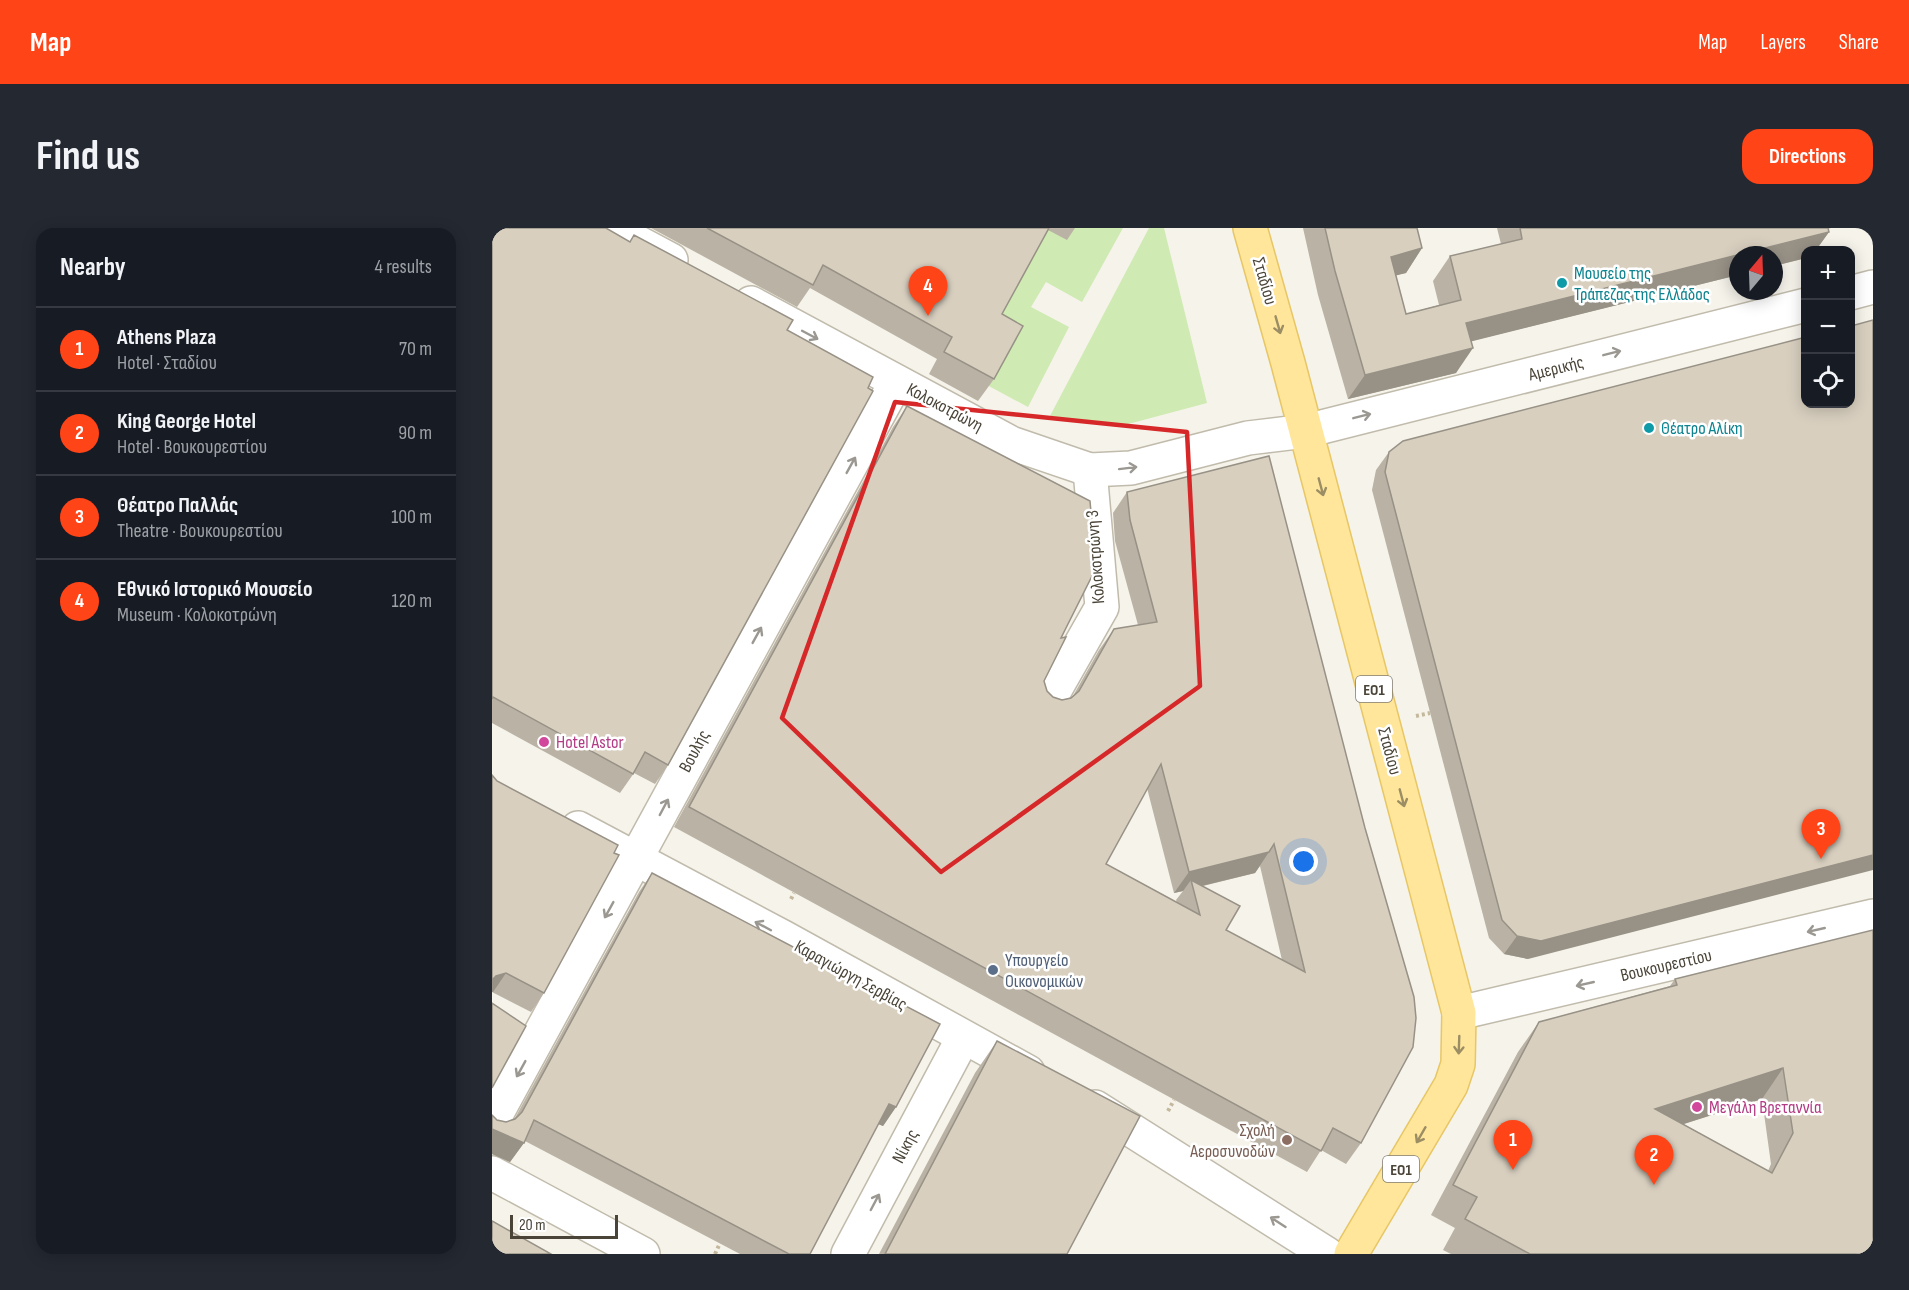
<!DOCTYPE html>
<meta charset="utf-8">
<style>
:root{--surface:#171b24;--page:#242831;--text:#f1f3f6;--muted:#9ea1a6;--line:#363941;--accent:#ff4418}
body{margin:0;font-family:"Sofia Sans Condensed",sans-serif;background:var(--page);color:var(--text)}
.controls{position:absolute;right:18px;top:18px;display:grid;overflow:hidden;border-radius:12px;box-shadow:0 3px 15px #0003}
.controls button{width:54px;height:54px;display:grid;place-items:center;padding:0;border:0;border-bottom:2px solid var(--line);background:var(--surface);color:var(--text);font:30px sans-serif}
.compass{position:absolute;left:1237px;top:18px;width:54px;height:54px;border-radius:50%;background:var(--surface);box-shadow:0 3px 15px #0003;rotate:19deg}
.scale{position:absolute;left:18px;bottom:15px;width:108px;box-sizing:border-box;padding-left:6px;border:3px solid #4a4438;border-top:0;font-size:16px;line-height:21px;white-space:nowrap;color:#4a4438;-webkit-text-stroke:4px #fff;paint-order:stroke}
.you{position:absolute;left:812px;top:634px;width:21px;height:21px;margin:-15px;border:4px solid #fff;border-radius:50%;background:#1a73e8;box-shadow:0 0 0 9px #1a73e833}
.badge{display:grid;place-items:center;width:39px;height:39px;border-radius:50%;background:var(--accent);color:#fff;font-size:20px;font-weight:700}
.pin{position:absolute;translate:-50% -50px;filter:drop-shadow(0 2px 3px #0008)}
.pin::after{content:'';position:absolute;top:32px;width:21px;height:18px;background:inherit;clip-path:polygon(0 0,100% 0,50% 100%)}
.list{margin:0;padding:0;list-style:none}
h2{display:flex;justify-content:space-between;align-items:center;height:78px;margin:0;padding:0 24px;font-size:26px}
h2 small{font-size:20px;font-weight:400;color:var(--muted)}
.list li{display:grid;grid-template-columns:39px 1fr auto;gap:18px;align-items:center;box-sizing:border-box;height:84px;padding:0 24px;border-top:2px solid var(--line)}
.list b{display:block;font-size:22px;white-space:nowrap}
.list p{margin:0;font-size:20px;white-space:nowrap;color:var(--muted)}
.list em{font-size:20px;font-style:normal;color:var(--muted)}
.icon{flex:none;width:33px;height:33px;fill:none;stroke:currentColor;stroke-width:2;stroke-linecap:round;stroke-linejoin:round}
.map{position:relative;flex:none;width:1381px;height:1026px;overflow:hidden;border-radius:18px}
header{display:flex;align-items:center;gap:36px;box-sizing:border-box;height:84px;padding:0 30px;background:var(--accent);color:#fff}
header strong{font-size:28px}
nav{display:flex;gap:33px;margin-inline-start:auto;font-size:21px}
.intro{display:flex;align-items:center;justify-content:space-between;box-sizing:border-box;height:144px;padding:0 36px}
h1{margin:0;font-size:42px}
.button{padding:15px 27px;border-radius:18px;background:var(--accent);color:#fff;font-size:21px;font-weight:700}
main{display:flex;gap:36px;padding:0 36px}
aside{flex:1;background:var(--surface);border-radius:18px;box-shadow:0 3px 15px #0003}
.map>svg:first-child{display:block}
.green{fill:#cfeab2}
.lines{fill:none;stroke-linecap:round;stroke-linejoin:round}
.minor-casing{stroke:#c1bbac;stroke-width:36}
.major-casing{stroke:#e7c666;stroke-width:36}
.path{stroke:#c4b89d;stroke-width:4;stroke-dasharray:3 3;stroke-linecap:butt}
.minor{stroke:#fff;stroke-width:33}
.major{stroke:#ffe69a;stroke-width:33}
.wall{fill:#bab2a4;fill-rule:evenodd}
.shaded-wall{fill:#979186}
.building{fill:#d8cfbf;stroke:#979186;stroke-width:1.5;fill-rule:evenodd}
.oneway{stroke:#9b8d64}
.oneway2{stroke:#9b9892}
.marked{fill:none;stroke:#d62828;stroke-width:4.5;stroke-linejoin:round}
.culture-dot{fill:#0f9aa8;stroke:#fff;stroke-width:2}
.hotel-dot{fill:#d1479c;stroke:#fff;stroke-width:2}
.service-dot{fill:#5c6f8a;stroke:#fff;stroke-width:2}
.education-dot{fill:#8d6e63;stroke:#fff;stroke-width:2}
.labels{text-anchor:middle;stroke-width:5;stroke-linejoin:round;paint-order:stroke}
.shield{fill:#fff;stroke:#807c74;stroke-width:1.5}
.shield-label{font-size:16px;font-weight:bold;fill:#4a4438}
.culture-label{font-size:18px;fill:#0d838f;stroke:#fff;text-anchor:start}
.street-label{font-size:18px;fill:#4a4438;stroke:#fff}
.hotel-label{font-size:18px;fill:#b23c85;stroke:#fff;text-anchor:start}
.service-label{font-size:18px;fill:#4e5e75;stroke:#fff;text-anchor:start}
.education-label{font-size:18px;fill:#785e54;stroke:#fff;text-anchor:end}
</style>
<header>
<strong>Map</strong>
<nav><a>Map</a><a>Layers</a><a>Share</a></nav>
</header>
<div class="intro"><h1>Find us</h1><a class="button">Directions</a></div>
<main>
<aside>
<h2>Nearby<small>4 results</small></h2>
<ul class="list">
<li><span class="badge">1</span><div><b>Athens Plaza</b><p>Hotel · Σταδίου</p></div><em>70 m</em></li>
<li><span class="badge">2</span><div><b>King George Hotel</b><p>Hotel · Βουκουρεστίου</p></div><em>90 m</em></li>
<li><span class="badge">3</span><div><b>Θέατρο Παλλάς</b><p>Theatre · Βουκουρεστίου</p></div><em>100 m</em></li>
<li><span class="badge">4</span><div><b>Εθνικό Ιστορικό Μουσείο</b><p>Museum · Κολοκοτρώνη</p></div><em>120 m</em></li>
</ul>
</aside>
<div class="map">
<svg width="1381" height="1026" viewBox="0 0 1381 1026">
<rect width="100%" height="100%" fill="#f5f3ea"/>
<g class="green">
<polygon points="554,0 631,0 590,74 554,54 539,79 577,99 536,179 495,157 495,108"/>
<polygon points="657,0 672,0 715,175 625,199 558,188"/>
</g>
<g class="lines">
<defs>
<g id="minor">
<polyline points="119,0 179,32"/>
<polyline points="1358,65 1381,59"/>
<polyline points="259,75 519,215 598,242 639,240 756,210 814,203 1314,77"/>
<polyline points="556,474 610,379 598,242"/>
<polyline points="86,600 291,709 536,844"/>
<polyline points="967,785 1381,688"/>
<polyline points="603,879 835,1026"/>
<polyline points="0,894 404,154"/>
<polyline points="0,945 151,1026"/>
<polyline points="356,1026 471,810"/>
</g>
<polyline id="major" points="758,0 796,135 967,785 966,836 959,857 859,1026"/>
</defs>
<use href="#minor" class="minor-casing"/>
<use href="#major" class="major-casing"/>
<g class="path">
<polyline points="924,488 938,485"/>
<polyline points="299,671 302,665"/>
<polyline points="676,883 682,872"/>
<polyline points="223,1026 228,1015"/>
</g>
<use href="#minor" class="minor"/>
<use href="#major" class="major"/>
</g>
<g class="wall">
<polygon points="0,0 137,14 142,7 295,102 176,537 163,556 142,545 128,565 0,495"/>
<polygon points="159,0 583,0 575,12 556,2 510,86 502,151 486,173 437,146 445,131 318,60 305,79"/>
<polygon points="811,0 925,0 930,20 914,45 904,47 914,86 947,77 941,53 958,28 1009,16 1005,0 1339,0 1336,1 1337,4 1324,22 1314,22 1314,30 1282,38 1282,27 1246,27 1246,47 979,113 964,145 856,171 826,67"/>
<path d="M415 178 569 410 552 453 555 463 561 469 570 472 579 470 581 468 607 422 622 401 646 397 623 313 621 285 635 264 777 228 869 915 854 936 829 922 815 944 182 599 401 199ZM655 560 682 665 691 663 684 672 685 674 614 636ZM768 638 790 732 734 702 711 658 763 645Z"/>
<polygon points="897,224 1036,731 1012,726 997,710 880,262 884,242"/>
<polygon points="0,547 52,765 39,784 0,764"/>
<polygon points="160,645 404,879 391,898 386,896 318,1026 248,1026 33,913 18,934 0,926 0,887 5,892 14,894 23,890 147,664"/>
<path d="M1381 702V1026H959L951 1022 963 1000 939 987 1026 824 1047 794 1178 758 1183 751ZM1270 871 1279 936 1276 943 1191 896Z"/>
<polygon points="505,813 575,1026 387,1026 483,845"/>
</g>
<g class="shaded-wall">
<polygon points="1337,4 1324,22 1314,22 1314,30 1282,38 1282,27 1246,27"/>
<polygon points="930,20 914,45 882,53 899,29"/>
<polygon points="1246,27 1246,47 957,119 974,95"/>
<polygon points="981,120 964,145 856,171 873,147"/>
<polygon points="777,624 763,645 701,660 699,652 691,663 682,665 697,644"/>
<polygon points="1381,627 1381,642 1036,731 1012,726 1025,708"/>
<polygon points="14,745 1,764 0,764 0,752 4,748"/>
<polygon points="1291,840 1270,871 1142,912 1163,881"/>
<polygon points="397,876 404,879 391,898 384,895"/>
<polygon points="0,901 32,915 18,934 0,926"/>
</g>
<g class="building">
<polygon points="0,0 114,0 138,14 142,7 301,92 295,102 381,149 376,160 381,163 176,537 153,524 141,546 1,469 0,471"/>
<polygon points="215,0 557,0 510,86 531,98 502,151 452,124 460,109 331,37 321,57"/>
<polygon points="833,0 925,0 930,20 899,29 914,86 969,72 958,28 1030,11 1028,0 1336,0 1337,4 974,95 981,120 873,147 843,43"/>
<polygon points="1381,92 1381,627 1049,713 1025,708 1010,692 893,244 897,224 911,213 1314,109 1314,176 1359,176 1359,98"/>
<path d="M415 178 598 273 604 340 569 410 574 409 552 453 555 463 561 469 570 472 579 470 587 463 622 401 665 394 638 292 635 264 777 228 873 600 922 769 924 790 921 819 869 915 841 900 829 923 197 579ZM669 536 697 644 777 624 782 616 813 744 734 702 748 678 699 652 708 687 614 636Z"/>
<polygon points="0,547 5,553 126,617 122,625 127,627 52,765 14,745 4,748 0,752"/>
<polygon points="160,645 448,796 404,879 397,876 318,1026 297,1026 42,892 32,915 0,901 0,887 5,892 14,894 23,891 30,884"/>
<path d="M1381 702V1026H1038L973 991 985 969 961 957 1047 794 1185 757 1183 751ZM1291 840 1301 905 1280 945 1163 881Z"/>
<polygon points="0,775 34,798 0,860"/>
<polygon points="505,813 648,888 575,1026 393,1026"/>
<polygon points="0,993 59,1026 0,1026"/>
</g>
<defs><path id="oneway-shaft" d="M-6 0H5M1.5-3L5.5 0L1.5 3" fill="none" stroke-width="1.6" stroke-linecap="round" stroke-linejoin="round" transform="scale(1.5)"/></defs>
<g class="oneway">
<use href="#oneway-shaft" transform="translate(786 97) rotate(74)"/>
<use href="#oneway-shaft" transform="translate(829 259) rotate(75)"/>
<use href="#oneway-shaft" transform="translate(910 570) rotate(75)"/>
<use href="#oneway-shaft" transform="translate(967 817) rotate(92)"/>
<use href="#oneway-shaft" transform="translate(929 907) rotate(120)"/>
</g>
<g class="oneway2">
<use href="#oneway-shaft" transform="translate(318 107) rotate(28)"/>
<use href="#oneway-shaft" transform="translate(1120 125) rotate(-14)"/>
<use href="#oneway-shaft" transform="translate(870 188) rotate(-14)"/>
<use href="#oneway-shaft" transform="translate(359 237) rotate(-61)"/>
<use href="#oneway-shaft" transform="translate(636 240) rotate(-7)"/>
<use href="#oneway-shaft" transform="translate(265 407) rotate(-61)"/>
<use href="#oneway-shaft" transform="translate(172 579) rotate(-62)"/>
<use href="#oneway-shaft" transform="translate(117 682) rotate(119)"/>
<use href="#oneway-shaft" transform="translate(271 698) rotate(-152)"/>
<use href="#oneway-shaft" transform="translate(1324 702) rotate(167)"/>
<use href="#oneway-shaft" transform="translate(1093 756) rotate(167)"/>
<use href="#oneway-shaft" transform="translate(29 841) rotate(119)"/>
<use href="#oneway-shaft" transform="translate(383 974) rotate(-62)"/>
<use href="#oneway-shaft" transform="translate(786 994) rotate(-147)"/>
</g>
<path class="marked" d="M403 174 695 204 708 458 449 644 290 490Z"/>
<g class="culture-dot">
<circle cx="1070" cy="55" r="6"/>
<circle cx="1157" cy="200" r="6"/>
</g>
<g class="hotel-dot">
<circle cx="52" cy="514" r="6"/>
<circle cx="1205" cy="879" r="6"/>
</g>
<circle class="service-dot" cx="501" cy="742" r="6"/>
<circle class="education-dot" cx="795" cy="912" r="6"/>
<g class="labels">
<g class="shield">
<rect x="864" y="448" width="36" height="26" rx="4.5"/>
<rect x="891" y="928" width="36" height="26" rx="4.5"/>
</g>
<g class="shield-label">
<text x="882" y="467">ΕΟ1</text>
<text x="909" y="947">ΕΟ1</text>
</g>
<g class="culture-label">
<text x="1082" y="51">Μουσείο της<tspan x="1082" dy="21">Τράπεζας της Ελλάδος</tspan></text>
<text x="1169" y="206">Θέατρο Αλίκη</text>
</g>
<g class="street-label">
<text transform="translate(773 53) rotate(74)" y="6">Σταδίου</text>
<text transform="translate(1064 140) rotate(-14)" y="6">Αμερικής</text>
<text transform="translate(453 179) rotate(28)" y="6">Κολοκοτρώνη</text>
<text transform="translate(603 329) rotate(-94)" y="6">Κολοκοτρώνη 3</text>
<text transform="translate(202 523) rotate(-62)" y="6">Βουλής</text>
<text transform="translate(898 523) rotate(75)" y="6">Σταδίου</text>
<text transform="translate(1174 737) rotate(-13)" y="6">Βουκουρεστίου</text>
<text transform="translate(359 747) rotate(29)" y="6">Καραγιώργη Σερβίας</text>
<text transform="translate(413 918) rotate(-62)" y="6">Νίκης</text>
</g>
<g class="hotel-label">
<text x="64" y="520">Hotel Astor</text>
<text x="1217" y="885">Μεγάλη Βρεταννία</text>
</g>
<g class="service-label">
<text x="513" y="738">Υπουργείο<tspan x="513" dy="21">Οικονομικών</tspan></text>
</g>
<g class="education-label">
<text x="783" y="908">Σχολή<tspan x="783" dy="21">Αεροσυνοδών</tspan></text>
</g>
</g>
</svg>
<div class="controls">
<button>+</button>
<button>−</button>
<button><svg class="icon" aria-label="locate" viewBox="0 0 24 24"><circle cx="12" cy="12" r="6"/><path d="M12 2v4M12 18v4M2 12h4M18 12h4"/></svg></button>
</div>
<svg class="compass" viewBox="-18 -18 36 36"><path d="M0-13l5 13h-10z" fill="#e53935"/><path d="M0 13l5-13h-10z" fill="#9ea1a6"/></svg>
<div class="scale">20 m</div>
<div class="you"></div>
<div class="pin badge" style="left:1021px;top:942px">1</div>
<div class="pin badge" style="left:1162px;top:957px">2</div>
<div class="pin badge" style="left:1329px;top:631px">3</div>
<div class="pin badge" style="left:436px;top:88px">4</div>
</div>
</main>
